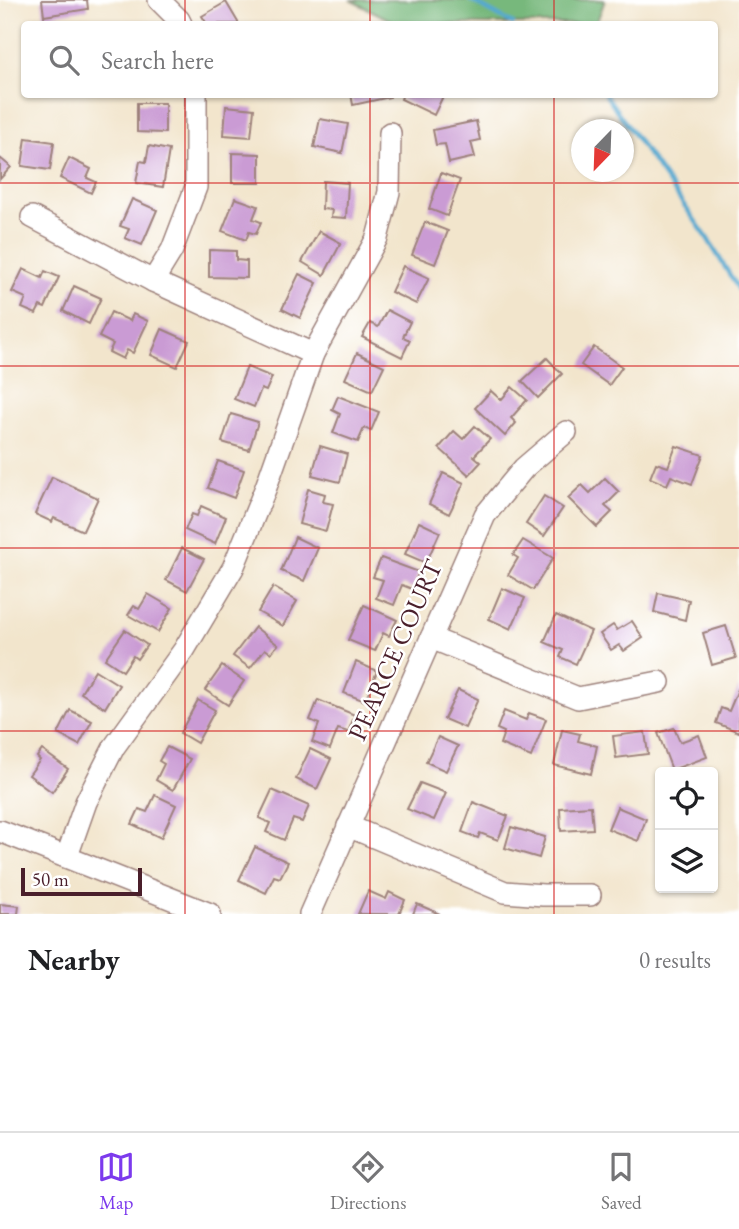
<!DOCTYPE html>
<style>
:root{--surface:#fff;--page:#f6f6f6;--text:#202124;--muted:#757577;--line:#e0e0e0;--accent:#7c3aed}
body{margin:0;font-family:"EB Garamond",serif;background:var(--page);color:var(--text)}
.controls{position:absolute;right:21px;bottom:21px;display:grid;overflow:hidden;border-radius:7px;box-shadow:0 2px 5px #0004}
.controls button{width:63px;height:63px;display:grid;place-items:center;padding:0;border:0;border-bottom:2px solid var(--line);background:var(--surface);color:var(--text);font:35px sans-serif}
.compass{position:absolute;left:571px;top:119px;width:63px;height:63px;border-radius:50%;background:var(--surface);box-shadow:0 2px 5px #0004;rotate:203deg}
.scale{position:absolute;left:21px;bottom:18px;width:121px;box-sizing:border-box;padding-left:7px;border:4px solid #4a1f2b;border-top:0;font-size:19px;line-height:24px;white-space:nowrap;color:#4a1f2b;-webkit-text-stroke:5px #fff;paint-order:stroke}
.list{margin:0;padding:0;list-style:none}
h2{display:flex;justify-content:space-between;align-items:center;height:91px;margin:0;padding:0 28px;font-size:30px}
h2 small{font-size:23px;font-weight:400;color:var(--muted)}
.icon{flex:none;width:38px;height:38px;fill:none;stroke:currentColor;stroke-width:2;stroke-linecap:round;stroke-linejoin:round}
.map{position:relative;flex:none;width:739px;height:914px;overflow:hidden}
.search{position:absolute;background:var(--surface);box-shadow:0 2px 5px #0004;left:21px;right:21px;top:21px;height:77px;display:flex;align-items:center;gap:18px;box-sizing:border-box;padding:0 24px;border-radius:7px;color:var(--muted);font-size:26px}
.sheet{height:217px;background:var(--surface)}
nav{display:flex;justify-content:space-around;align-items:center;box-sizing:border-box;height:98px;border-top:2px solid var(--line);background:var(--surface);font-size:19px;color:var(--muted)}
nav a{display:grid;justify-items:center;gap:4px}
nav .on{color:var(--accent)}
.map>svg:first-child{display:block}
.forest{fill:#77b87b;stroke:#606c53;stroke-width:2}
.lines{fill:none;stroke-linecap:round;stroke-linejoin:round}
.stream{stroke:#54a9d0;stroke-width:4.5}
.building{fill:#ca9bd4}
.minor-casing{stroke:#9e827c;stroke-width:24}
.minor{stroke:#fff;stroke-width:21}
.grid{fill:none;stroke:#d62828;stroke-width:2;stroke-opacity:0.55}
.labels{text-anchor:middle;stroke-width:5;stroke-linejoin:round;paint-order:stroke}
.street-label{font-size:26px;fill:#4a1f2b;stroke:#fff}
</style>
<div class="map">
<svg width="739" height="914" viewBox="0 0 739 914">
<rect width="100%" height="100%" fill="#fff"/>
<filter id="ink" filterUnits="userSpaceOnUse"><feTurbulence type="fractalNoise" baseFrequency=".0143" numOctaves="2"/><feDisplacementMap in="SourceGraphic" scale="14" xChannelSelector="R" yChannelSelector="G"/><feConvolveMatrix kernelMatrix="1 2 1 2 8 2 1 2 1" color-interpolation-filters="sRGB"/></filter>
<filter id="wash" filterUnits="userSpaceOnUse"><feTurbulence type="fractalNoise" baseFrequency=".00686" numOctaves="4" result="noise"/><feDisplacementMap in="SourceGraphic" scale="28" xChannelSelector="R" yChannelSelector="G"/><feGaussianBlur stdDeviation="1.57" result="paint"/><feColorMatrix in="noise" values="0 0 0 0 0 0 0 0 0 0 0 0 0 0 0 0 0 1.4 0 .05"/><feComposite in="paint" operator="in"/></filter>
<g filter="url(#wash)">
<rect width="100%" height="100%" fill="#f2e5cc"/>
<polygon class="forest" points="350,0 605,0 596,24 398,24"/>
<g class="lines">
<g class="stream">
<polyline points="470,0 513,24"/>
<polyline points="605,94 706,236 739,290"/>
</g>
</g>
<g id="blocks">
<g class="building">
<polygon points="42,0 87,0 88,9 44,16"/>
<polygon points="226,2 239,24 207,24 202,16"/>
<polygon points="351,94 390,94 390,97 353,105"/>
<polygon points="403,94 444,94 434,115 401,99"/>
<polygon points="137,103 165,103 165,133 137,132"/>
<polygon points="226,106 254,109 251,137 224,135"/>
<polygon points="320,119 348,124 342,153 314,147"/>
<polygon points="476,121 480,140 471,142 475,157 449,163 445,144 436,145 433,130"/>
<polygon points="26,138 54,142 50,170 22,166"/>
<polygon points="149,146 169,150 163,187 136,183 140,161 146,162"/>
<polygon points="232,153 260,154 260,183 232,183"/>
<polygon points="0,158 11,167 0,179"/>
<polygon points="69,158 91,169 87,178 96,182 91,193 60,178"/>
<polygon points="441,173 460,180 447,216 429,209"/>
<polygon points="323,181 348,183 346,218 331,217 332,210 322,209"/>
<polygon points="235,198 258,206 253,219 261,222 256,234 249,232 246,240 222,231"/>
<polygon points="132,199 157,210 142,245 125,238 129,229 120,226"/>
<polygon points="425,222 448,231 435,264 412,255"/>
<polygon points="319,231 341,243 324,275 302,262"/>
<polygon points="209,250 236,251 236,260 247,261 247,278 209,277"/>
<polygon points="403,266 429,278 416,304 391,292"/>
<polygon points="23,269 42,278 45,271 59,277 45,308 40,306 36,314 22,308 26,298 12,292"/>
<polygon points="299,274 317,283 300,318 282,309"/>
<polygon points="74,286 101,298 89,324 63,311"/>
<polygon points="387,310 410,322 403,337 410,340 402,357 362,337 370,323 378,327"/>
<polygon points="111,312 130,321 133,314 148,321 133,353 127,350 123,359 109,352 113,344 99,337"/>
<polygon points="162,329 189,341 177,367 151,355"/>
<polygon points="594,347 622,367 609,385 581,365"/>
<polygon points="357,353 384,366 372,391 345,379"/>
<polygon points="547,358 562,374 538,398 522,381"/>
<polygon points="247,367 272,377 266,391 261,389 254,407 234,399"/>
<polygon points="512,387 527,400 511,418 516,423 505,436 475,408 491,391 501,400"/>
<polygon points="338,396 379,412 371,431 364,428 358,442 333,433 340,414 332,410"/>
<polygon points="231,414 258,422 249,450 222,442"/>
<polygon points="475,426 490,439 474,456 481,462 469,475 439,448 454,431 463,439"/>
<polygon points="320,446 347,454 340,482 312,475"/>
<polygon points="676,446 703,455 692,484 671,476 667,485 650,478 656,463 668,467"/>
<polygon points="218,461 244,470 234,498 208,488"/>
<polygon points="443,473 464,483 449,514 429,504"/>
<polygon points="52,477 98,498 83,531 54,518 52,522 35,514"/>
<polygon points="605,478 619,492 605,506 612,512 597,527 568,498 582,485 590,493"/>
<polygon points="308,489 325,494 323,502 333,504 326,531 299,524"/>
<polygon points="544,496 563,508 544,536 526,524"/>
<polygon points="201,506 226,517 215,544 185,530 192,514 197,516"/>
<polygon points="419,522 440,532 426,563 405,554"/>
<polygon points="295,537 318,548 304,581 281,571"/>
<polygon points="523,540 553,558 533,590 508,575 518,558 513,555"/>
<polygon points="182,548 204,559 187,591 166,580"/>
<polygon points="381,558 419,572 412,589 402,585 394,605 376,598 383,580 373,577"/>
<polygon points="273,587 297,601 283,626 258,612"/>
<polygon points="502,588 525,598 511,629 489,619"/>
<polygon points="658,593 689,600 685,620 654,612"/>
<polygon points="148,594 172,608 158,632 128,615 134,606 139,609"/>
<polygon points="364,605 397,620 389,636 383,633 375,651 348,640"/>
<polygon points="556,615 591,631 576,664 560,657 563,650 544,642"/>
<polygon points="632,621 643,638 624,651 619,645 611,650 600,634 613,625 617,630"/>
<polygon points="726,626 736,658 712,665 703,633"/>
<polygon points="255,627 278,645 271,653 265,649 250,668 233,656"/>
<polygon points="125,630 147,645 137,659 133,656 123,671 105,659"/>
<polygon points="356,662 377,671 365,701 344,693"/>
<polygon points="222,666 244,681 228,705 205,690"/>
<polygon points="95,670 119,685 105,708 81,693"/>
<polygon points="739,687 739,732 716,723 721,708 729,711"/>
<polygon points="458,690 478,699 465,728 444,719"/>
<polygon points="198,700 215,710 197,743 180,733"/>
<polygon points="318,700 355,715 348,732 338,729 330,749 312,742 319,724 310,720"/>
<polygon points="70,710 92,721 79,745 58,734"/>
<polygon points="504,711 526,720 529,713 546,719 531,757 500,744 504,732 497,729"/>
<polygon points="674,728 680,742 699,735 707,757 672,770 658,733"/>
<polygon points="562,730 580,734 578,741 597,746 591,774 554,765"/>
<polygon points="645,732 648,754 616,758 613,736"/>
<polygon points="438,737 458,746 446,771 426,762"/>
<polygon points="167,747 190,759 173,790 156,780 164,764 159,761"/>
<polygon points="310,749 331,759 317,789 296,779"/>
<polygon points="42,750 68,769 52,792 29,775 40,760 37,757"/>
<polygon points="420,783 446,793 434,820 407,809"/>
<polygon points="272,790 309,806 302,822 293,819 284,840 266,832 270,823 259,818"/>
<polygon points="155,795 176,805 161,838 132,824 139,809 147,812"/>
<polygon points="473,802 508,816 498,840 480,833 478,838 462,832"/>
<polygon points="591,806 593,829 561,831 560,808"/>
<polygon points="617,807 646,819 638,841 608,829"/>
<polygon points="511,827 545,837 539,858 505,848"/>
<polygon points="255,847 288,862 280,878 274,876 266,893 239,880"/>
<polygon points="368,891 386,899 389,892 405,900 399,914 358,914"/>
<polygon points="0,904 19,906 18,914 0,914"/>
<polygon points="417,904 440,914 413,914"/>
</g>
</g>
</g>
<g filter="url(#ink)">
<use href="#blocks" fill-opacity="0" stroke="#9e827c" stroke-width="2"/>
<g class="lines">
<defs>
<g id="minor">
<polyline points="159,0 179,20 181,24"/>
<polyline points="32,217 153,281 313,354"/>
<polyline points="153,281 172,250 196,187 196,94"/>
<polyline points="431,638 578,698 659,682"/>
<polyline points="348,826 505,892 543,895 590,895"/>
<polyline points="0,831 210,914"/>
<polyline points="67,856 86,802 114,747 184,650 233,568 266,487 313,354 377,238 389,192 390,133"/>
<polyline points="310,914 485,515 524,468 566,432"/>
</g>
</defs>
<use href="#minor" class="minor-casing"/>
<use href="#minor" class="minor"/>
</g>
</g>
<path class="grid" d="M185 0V24M370 0V24M554 0V24M185 94V914M370 94V914M554 94V914M0 183H739M0 366H739M0 548H739M0 731H739"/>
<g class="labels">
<g class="street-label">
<text transform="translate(395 650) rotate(-66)" y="9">PEARCE COURT</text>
</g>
</g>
</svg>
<div class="controls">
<button><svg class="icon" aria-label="locate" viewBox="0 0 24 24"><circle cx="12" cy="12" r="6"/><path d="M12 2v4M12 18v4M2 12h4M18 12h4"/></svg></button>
<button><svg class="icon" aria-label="layers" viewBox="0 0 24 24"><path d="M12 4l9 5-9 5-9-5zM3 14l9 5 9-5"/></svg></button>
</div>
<svg class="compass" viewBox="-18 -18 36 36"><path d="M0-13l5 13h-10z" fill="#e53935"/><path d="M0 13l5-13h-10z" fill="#757577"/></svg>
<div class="scale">50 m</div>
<div class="search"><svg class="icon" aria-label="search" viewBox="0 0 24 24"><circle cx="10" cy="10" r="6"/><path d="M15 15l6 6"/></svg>Search here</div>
</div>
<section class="sheet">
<h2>Nearby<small>0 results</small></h2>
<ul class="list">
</ul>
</section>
<nav>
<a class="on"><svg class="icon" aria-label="map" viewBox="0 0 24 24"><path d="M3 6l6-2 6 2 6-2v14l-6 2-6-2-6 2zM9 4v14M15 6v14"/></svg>Map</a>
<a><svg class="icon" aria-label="directions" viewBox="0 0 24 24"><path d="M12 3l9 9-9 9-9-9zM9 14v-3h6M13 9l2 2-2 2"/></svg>Directions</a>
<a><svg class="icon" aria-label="saved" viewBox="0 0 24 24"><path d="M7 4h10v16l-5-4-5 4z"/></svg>Saved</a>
</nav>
